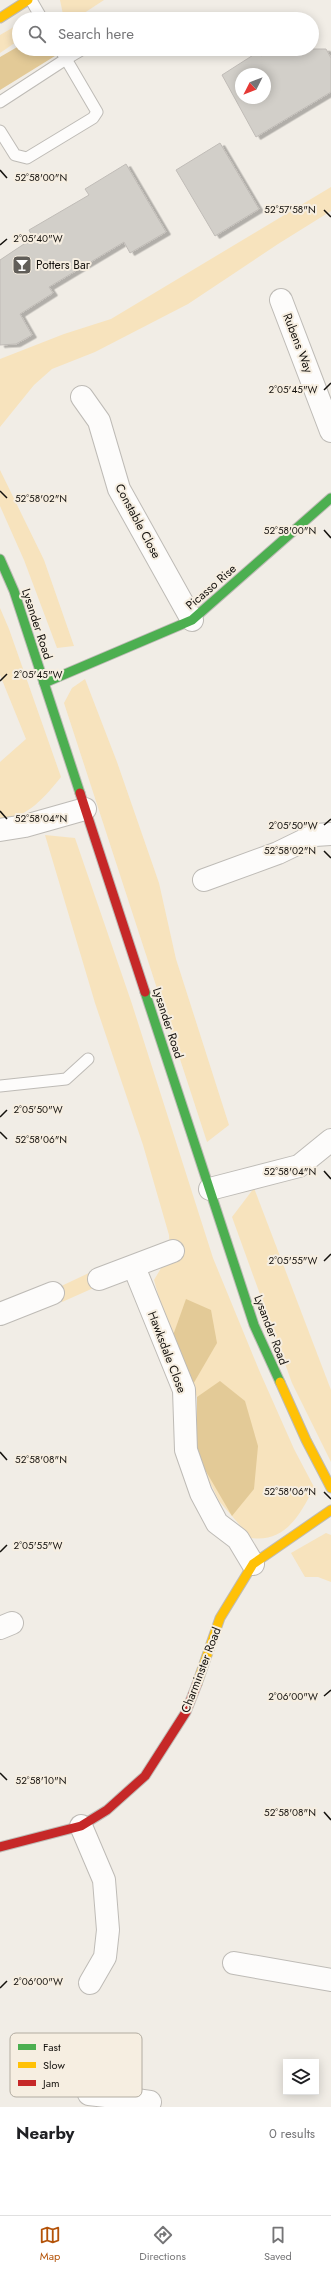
<!DOCTYPE html>
<meta charset="utf-8">
<style>
:root{--surface:#fff;--page:#f6f6f6;--text:#202124;--muted:#757577;--line:#e0e0e0;--accent:#b45309}
body{margin:0;font-family:Jost,sans-serif;background:var(--page);color:var(--text)}
.controls{position:absolute;right:12px;bottom:12px;display:grid;overflow:hidden;border-radius:0px;box-shadow:0 2px 10px #0003}
.controls button{width:36px;height:36px;display:grid;place-items:center;padding:0;border:0;border-bottom:1px solid var(--line);background:var(--surface);color:var(--text);font:20px sans-serif}
.compass{position:absolute;left:235px;top:68px;width:36px;height:36px;border-radius:50%;background:var(--surface);box-shadow:0 2px 10px #0003;rotate:228deg}
.list{margin:0;padding:0;list-style:none}
h2{display:flex;justify-content:space-between;align-items:center;height:52px;margin:0;padding:0 16px;font-size:17px}
h2 small{font-size:13px;font-weight:400;color:var(--muted)}
.icon{flex:none;width:22px;height:22px;fill:none;stroke:currentColor;stroke-width:2;stroke-linecap:round;stroke-linejoin:round}
.map{position:relative;flex:none;width:331px;height:2107px;overflow:hidden}
.search{position:absolute;background:var(--surface);box-shadow:0 2px 10px #0003;left:12px;right:12px;top:12px;height:44px;display:flex;align-items:center;gap:10px;box-sizing:border-box;padding:0 14px;border-radius:22px;color:var(--muted);font-size:15px}
.sheet{height:108px;background:var(--surface)}
nav{display:flex;justify-content:space-around;align-items:center;box-sizing:border-box;height:56px;border-top:1px solid var(--line);background:var(--surface);font-size:11px;color:var(--muted)}
nav a{display:grid;justify-items:center;gap:2px}
nav .on{color:var(--accent)}
.map>svg:first-child{display:block}
.green{fill:#f7e3bd}
.forest{fill:#e3ca97}
.building{fill:#d2cfc9;stroke:#c0bcb7;fill-rule:evenodd;filter:url(#shadow)}
.lines{fill:none;stroke-linecap:round;stroke-linejoin:round}
.lane-casing{stroke:#bebbb6;stroke-width:13}
.street-casing{stroke:#bebbb6;stroke-width:24}
.fast-casing{stroke:#bebbb6;stroke-width:11}
.slow-casing{stroke:#bebbb6;stroke-width:11}
.jam-casing{stroke:#bebbb6;stroke-width:11}
.lane{stroke:#fdfcfb;stroke-width:11}
.street{stroke:#fdfcfb;stroke-width:22}
.fast{stroke:#4caf50;stroke-width:9}
.slow{stroke:#ffc107;stroke-width:9}
.jam{stroke:#c62828;stroke-width:9}
.ticks{fill:none;stroke:#14110d;stroke-width:1.5}
.labels{text-anchor:middle;stroke-width:4;stroke-linejoin:round;paint-order:stroke}
.poi-label{font-size:12px;fill:#14110d;stroke:#f6eee1;text-anchor:start}
.street-label{font-size:12px;fill:#14110d;stroke:#f6eee1}
.key{fill:#f6eee1;stroke:#b2aca1;stroke-width:1}
.key-label{font-size:11px;fill:#14110d}
.ticks-label{font-size:10px;text-anchor:middle;fill:#14110d;stroke:#f6eee1;stroke-width:4;stroke-linejoin:round;paint-order:stroke}
</style>
<div class="map">
<svg width="331" height="2107" viewBox="0 0 331 2107">
<defs>
<filter id="shadow"><feDropShadow dx="4.5" dy="2.5" stdDeviation="0" flood-color="#0004"/></filter>
</defs>
<rect width="100%" height="100%" fill="#f1ede6"/>
<g class="green">
<polygon points="60,0 104,0 75,19 64,19"/>
<polygon points="19,24 19,40 0,53 0,35"/>
<polygon points="331,187 331,211 278,244 188,304 95,352 52,369 34,385 0,427 0,359 64,334 111,319"/>
<polygon points="0,470 44,560 74,646 57,648 24,560 0,506"/>
<path d="M0 608 9 629 61 777C44 798 28 817 0 821V762L26 739 0 675Z"/>
<polygon points="85,679 117,762 159,883 176,959 229,1125 207,1142 64,703 72,688"/>
<path d="M45 835 75 838 132 1004 213 1258 259 1370 294 1449 314 1487C301 1514 285 1543 251 1538L219 1501 197 1456V1397L171 1341 154 1280 170 1253 169 1235 143 1145 95 1003Z"/>
<polygon points="254,1188 331,1390 331,1462 292,1383 232,1217"/>
<polygon points="91,1272 98,1286 62,1302 55,1289"/>
<polygon points="326,1533 331,1535 331,1582 318,1577 305,1577 291,1553"/>
</g>
<g class="forest">
<polygon points="19,46 19,49 50,49 55,56 0,90 0,57"/>
<polygon points="186,1299 211,1310 217,1343 192,1386 171,1341"/>
<polygon points="220,1381 245,1401 258,1446 254,1489 232,1516 197,1456 197,1397"/>
</g>
<g class="building">
<path d="M273 49H326L331 58V92L256 137 222 75 258 52 261 56ZM241 74H265V98H241Z"/>
<polygon points="220,143 259,209 215,236 176,170"/>
<polygon points="126,164 166,232 130,253 124,242 49,287 53,293 20,314 32,335 16,344 0,345 0,260 33,238 29,230 89,195 85,189"/>
</g>
<g class="lines">
<defs>
<g id="lane">
<polyline points="31,0 42,19"/>
<polyline points="0,102 66,59 60,49"/>
<polyline points="0,131 15,155 27,158 93,118 97,112 66,59 83,49"/>
<polyline points="0,1086 66,1079 88,1059"/>
</g>
<g id="street">
<polyline points="281,300 331,431"/>
<polyline points="82,397 99,421 119,489 192,620"/>
<polyline points="0,830 25,826 85,809"/>
<polyline points="204,880 278,853 315,835 331,834"/>
<polyline points="210,1189 299,1166 331,1140"/>
<polyline points="134,1267 184,1390 186,1450 201,1493 217,1523 238,1539 253,1564"/>
<polyline points="99,1279 173,1251"/>
<polyline points="0,1314 53,1293"/>
<polyline points="0,1628 12,1623"/>
<polyline points="81,1826 104,1880 108,1930 105,1957 90,1983"/>
<polyline points="234,1963 331,1980"/>
<polyline points="89,2094 122,2098 121,2107"/>
<polyline points="122,2098 150,2102"/>
</g>
<g id="fast">
<polyline points="0,559 14,591 80,793"/>
<polyline points="44,683 192,620 331,498"/>
<polyline points="145,992 254,1325 280,1382"/>
</g>
<g id="slow">
<polyline points="0,18 28,0"/>
<polyline points="280,1382 306,1440 331,1488"/>
<polyline points="197,1684 220,1618 253,1564 331,1510"/>
</g>
<g id="jam">
<polyline points="80,793 145,992"/>
<polyline points="0,1847 81,1826 107,1810 145,1776 186,1712 197,1684"/>
</g>
</defs>
<use href="#lane" class="lane-casing"/>
<use href="#street" class="street-casing"/>
<use href="#fast" class="fast-casing"/>
<use href="#slow" class="slow-casing"/>
<use href="#jam" class="jam-casing"/>
<use href="#lane" class="lane"/>
<use href="#street" class="street"/>
<use href="#fast" class="fast"/>
<use href="#slow" class="slow"/>
<use href="#jam" class="jam"/>
</g>
<path class="ticks" d="M0 170 7 178M324 210 331 217M0 245 7 239M324 390 331 383M0 491 7 498M324 530 331 538M0 681 7 674M0 811 7 819M324 825 331 819M324 851 331 858M0 1117 7 1110M0 1132 7 1139M324 1171 331 1179M324 1261 331 1254M0 1452 7 1460M324 1492 331 1499M0 1552 7 1545M324 1696 331 1690M0 1773 7 1780M324 1812 331 1820M0 1988 7 1981"/>
<defs>
<symbol id="bar-square" viewBox="-11 -11 22 22"><rect x="-9" y="-9" width="18" height="18" rx="4" fill="#615e59" stroke="#f6eee1"/><path d="M-6-5H6L.8 .8V4.5H3.5V6h-7V4.5H-.8V.8Z" fill="#fff"/></symbol>
</defs>
<g fill-rule="evenodd">
<use href="#bar-square" x="11" y="254" width="22" height="22"/>
</g>
<g class="labels">
<g class="poi-label">
<text x="36" y="269">Potters Bar</text>
</g>
<g class="street-label">
<text transform="translate(298 343) rotate(69)" y="4">Rubens Way</text>
<text transform="translate(138 521) rotate(62)" y="4">Constable Close</text>
<text transform="translate(211 587) rotate(-41)" y="4">Picasso Rise</text>
<text transform="translate(37 624) rotate(72)" y="4">Lysander Road</text>
<text transform="translate(168 1023) rotate(72)" y="4">Lysander Road</text>
<text transform="translate(271 1330) rotate(69)" y="4">Lysander Road</text>
<text transform="translate(167 1352) rotate(69)" y="4">Hawksdale Close</text>
<text transform="translate(201 1670) rotate(-69)" y="4">Charminster Road</text>
</g>
</g>
<rect x="10" y="2033" width="132" height="64" rx="6" class="key"/>
<rect x="18" y="2044" width="18" height="6" fill="#4caf50"/>
<rect x="18" y="2062" width="18" height="6" fill="#ffc107"/>
<rect x="18" y="2080" width="18" height="6" fill="#c62828"/>
<g class="key-label">
<text x="43" y="2051">Fast</text>
<text x="43" y="2069">Slow</text>
<text x="43" y="2087">Jam</text>
</g>
<g class="ticks-label">
<text x="41" y="181">52°58'00"N</text>
<text x="290" y="213">52°57'58"N</text>
<text x="38" y="242">2°05'40"W</text>
<text x="293" y="393">2°05'45"W</text>
<text x="41" y="502">52°58'02"N</text>
<text x="290" y="534">52°58'00"N</text>
<text x="38" y="678">2°05'45"W</text>
<text x="41" y="822">52°58'04"N</text>
<text x="293" y="829">2°05'50"W</text>
<text x="290" y="854">52°58'02"N</text>
<text x="38" y="1113">2°05'50"W</text>
<text x="41" y="1143">52°58'06"N</text>
<text x="290" y="1175">52°58'04"N</text>
<text x="293" y="1264">2°05'55"W</text>
<text x="41" y="1463">52°58'08"N</text>
<text x="290" y="1495">52°58'06"N</text>
<text x="38" y="1549">2°05'55"W</text>
<text x="293" y="1700">2°06'00"W</text>
<text x="41" y="1784">52°58'10"N</text>
<text x="290" y="1816">52°58'08"N</text>
<text x="38" y="1985">2°06'00"W</text>
</g>
</svg>
<div class="controls">
<button><svg class="icon" aria-label="layers" viewBox="0 0 24 24"><path d="M12 4l9 5-9 5-9-5zM3 14l9 5 9-5"/></svg></button>
</div>
<svg class="compass" viewBox="-18 -18 36 36"><path d="M0-13l5 13h-10z" fill="#e53935"/><path d="M0 13l5-13h-10z" fill="#757577"/></svg>
<div class="search"><svg class="icon" aria-label="search" viewBox="0 0 24 24"><circle cx="10" cy="10" r="6"/><path d="M15 15l6 6"/></svg>Search here</div>
</div>
<section class="sheet">
<h2>Nearby<small>0 results</small></h2>
<ul class="list">
</ul>
</section>
<nav>
<a class="on"><svg class="icon" aria-label="map" viewBox="0 0 24 24"><path d="M3 6l6-2 6 2 6-2v14l-6 2-6-2-6 2zM9 4v14M15 6v14"/></svg>Map</a>
<a><svg class="icon" aria-label="directions" viewBox="0 0 24 24"><path d="M12 3l9 9-9 9-9-9zM9 14v-3h6M13 9l2 2-2 2"/></svg>Directions</a>
<a><svg class="icon" aria-label="saved" viewBox="0 0 24 24"><path d="M7 4h10v16l-5-4-5 4z"/></svg>Saved</a>
</nav>
